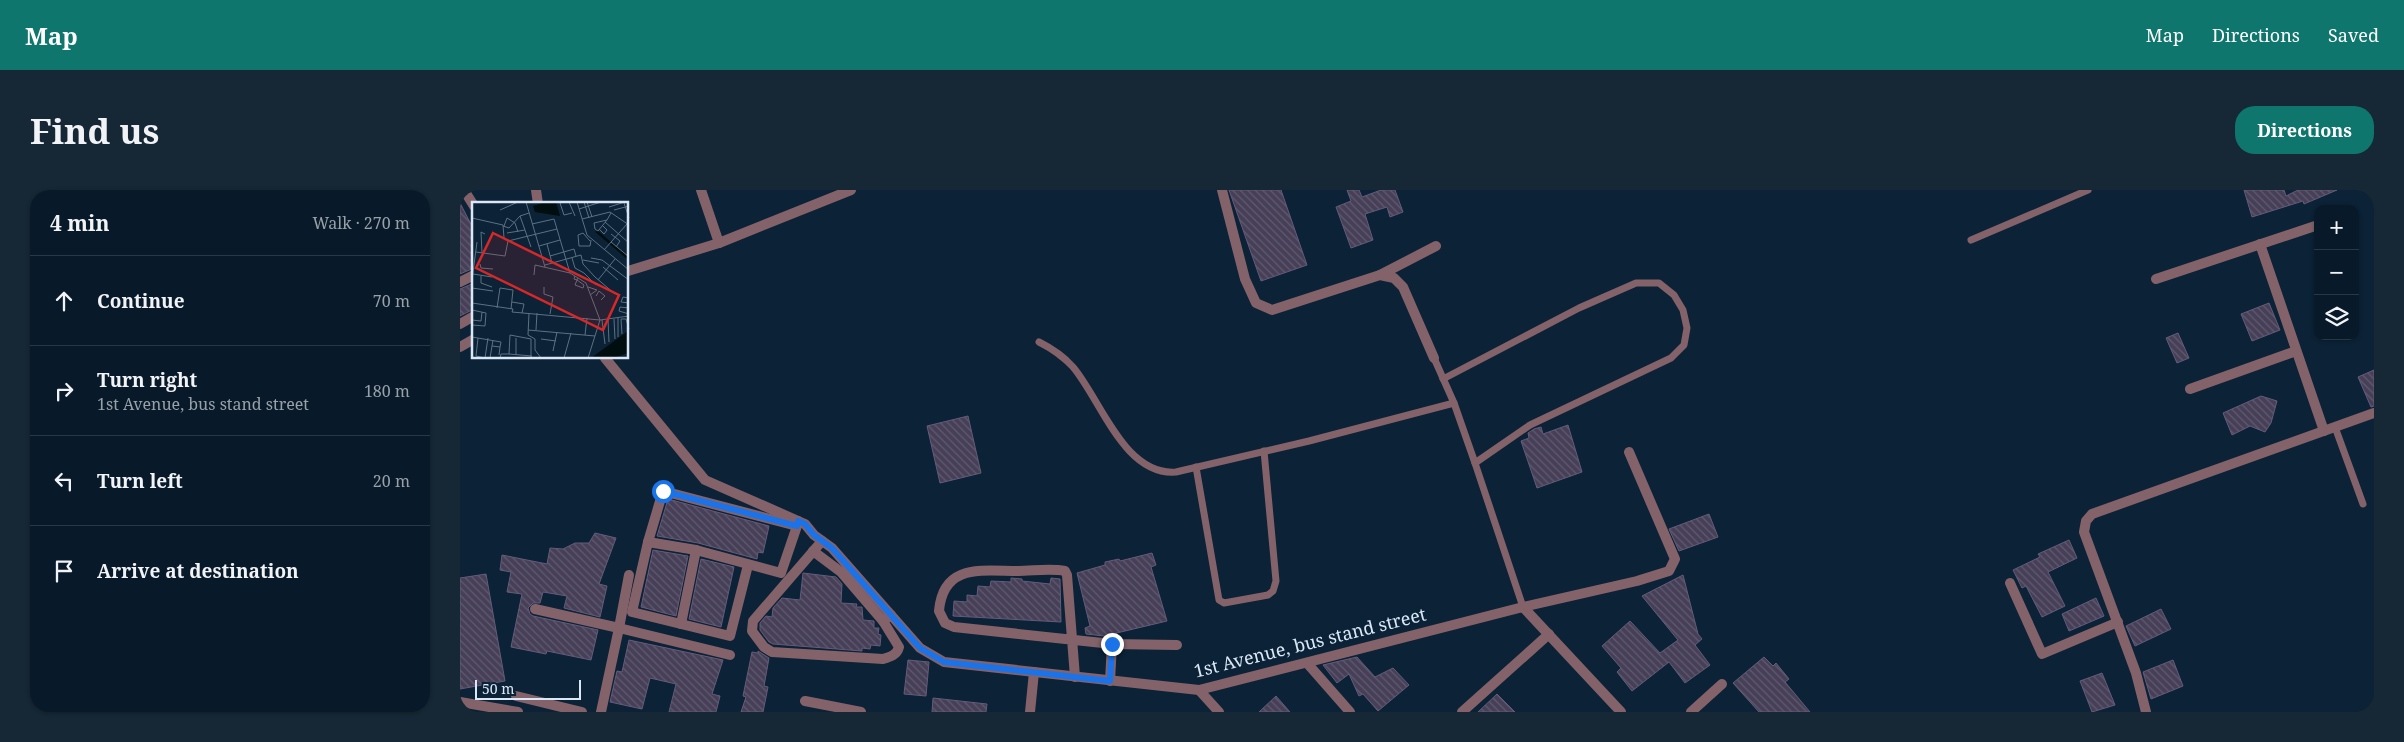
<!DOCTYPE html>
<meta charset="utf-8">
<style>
:root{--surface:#081a29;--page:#162735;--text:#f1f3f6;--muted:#98a1a8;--line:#293846;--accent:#0f766e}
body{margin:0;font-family:"Noto Serif",serif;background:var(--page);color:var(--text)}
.controls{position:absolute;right:15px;top:15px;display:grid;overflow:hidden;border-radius:10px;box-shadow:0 1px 4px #0004}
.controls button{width:45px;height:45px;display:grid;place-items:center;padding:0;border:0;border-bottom:1px solid var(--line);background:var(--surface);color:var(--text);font:25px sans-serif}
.scale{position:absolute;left:15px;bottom:12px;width:106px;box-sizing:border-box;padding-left:5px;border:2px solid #d9e7f6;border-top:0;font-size:14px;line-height:18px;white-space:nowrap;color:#d9e7f6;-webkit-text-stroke:4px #0b2237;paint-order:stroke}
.stop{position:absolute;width:15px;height:15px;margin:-11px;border:4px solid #1a73e8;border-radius:50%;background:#fff}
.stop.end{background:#1a73e8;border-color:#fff;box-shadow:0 1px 5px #0008}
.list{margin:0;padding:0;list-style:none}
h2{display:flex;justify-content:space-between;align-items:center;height:65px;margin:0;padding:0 20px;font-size:21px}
h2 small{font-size:16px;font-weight:400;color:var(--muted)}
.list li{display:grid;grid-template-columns:32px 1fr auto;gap:15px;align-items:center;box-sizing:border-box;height:90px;padding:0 20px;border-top:1px solid var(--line)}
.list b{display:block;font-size:19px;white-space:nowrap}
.list p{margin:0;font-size:16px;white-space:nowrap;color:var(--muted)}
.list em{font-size:16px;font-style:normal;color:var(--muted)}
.icon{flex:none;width:28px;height:28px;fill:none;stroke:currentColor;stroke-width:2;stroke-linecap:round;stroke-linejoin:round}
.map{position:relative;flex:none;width:1914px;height:522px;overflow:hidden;border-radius:20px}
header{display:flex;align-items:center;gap:30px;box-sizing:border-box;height:70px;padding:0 25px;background:var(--accent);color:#fff}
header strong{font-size:24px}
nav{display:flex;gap:28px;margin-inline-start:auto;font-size:18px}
.intro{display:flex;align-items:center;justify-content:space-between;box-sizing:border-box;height:120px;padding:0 30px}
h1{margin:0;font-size:35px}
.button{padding:12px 22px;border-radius:20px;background:var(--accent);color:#fff;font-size:18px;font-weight:700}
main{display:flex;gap:30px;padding:0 30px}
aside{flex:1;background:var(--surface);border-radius:20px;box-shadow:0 1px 4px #0004}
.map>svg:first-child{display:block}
.building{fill:url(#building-back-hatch);stroke:#655b7a}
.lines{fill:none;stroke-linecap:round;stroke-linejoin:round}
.service{stroke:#84626a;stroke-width:7}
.minor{stroke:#84626a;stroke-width:10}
.tertiary{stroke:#84626a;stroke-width:10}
.route{stroke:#1a73e8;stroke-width:6}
.labels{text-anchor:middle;stroke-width:4.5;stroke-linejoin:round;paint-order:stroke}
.street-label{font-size:18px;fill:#d9e7f6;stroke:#0b2237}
.inset-river{fill:none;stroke:#000e0f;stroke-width:2.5}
.inset-road{fill:none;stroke:#5d7183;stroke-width:1}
.view{fill:#d62828;fill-opacity:0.15;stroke:#d62828;stroke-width:2.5}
.inset-edge{fill:none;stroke:#d9e7f6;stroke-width:2.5}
</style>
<header>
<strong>Map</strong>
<nav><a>Map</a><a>Directions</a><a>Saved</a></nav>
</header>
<div class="intro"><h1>Find us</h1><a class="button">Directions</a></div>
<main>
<aside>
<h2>4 min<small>Walk · 270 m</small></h2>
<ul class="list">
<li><svg class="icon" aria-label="ahead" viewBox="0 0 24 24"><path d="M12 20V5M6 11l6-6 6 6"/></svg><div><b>Continue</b></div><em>70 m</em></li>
<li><svg class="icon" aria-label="right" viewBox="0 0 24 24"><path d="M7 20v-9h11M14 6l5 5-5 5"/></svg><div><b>Turn right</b><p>1st Avenue, bus stand street</p></div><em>180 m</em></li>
<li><svg class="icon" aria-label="left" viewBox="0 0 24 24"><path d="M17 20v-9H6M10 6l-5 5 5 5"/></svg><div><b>Turn left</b></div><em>20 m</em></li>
<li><svg class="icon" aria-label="arrive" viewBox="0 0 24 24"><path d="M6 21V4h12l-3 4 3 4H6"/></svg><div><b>Arrive at destination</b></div></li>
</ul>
</aside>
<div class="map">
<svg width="1914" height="522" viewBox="0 0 1914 522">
<defs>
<pattern id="building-back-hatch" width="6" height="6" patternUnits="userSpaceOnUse" patternTransform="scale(1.25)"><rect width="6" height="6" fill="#463f57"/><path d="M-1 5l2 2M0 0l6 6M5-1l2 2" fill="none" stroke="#605b70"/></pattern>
</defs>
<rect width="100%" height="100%" fill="#0b2237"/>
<g class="building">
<polygon points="769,0 821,0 847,75 801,91"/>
<polygon points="887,0 899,0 902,7 921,0 935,0 943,22 930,27 927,17 905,24 913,50 891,58 876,17 891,11"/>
<polygon points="1784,0 1824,0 1826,6 1838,0 1877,0 1844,14 1843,11 1792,27"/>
<polygon points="0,13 14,40 14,78 0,84"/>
<polygon points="14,93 14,119 0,126 0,99"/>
<polygon points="1809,113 1820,140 1792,151 1781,124"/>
<polygon points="1718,143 1729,168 1717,173 1706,148"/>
<polygon points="1914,180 1914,216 1911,217 1898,187"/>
<polygon points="1801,206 1817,211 1811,233 1805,242 1790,236 1772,245 1763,223"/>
<polygon points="508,226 521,283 480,293 467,236"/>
<polygon points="1108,235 1122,282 1077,298 1061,251 1069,248 1068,243 1074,239 1081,237 1083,244"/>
<polygon points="208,309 309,336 303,363 298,362 297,369 238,353 197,346"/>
<polygon points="1249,324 1258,347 1219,361 1209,339"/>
<polygon points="135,343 156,348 139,394 147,396 140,427 104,418 107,406 83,402 80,413 73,413 68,418 70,424 73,426 138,440 131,470 87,461 86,464 51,457 62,404 47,402 51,382 40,380 42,365 87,374 90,358 103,359 115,353 129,353"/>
<polygon points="1609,350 1617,368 1588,382 1605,416 1582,427 1566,396 1562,398 1553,380 1580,367 1578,364"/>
<polygon points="193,360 228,366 216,426 181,417"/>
<polygon points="692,363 696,375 691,377 707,431 644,446 626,444 625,438 630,436 617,383 645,375 645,372 659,369 660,371"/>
<polygon points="241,369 274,377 261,437 229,429"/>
<polygon points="343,383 376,387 382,394 381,413 397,414 396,417 402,417 403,430 414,431 414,438 419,438 418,444 421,445 420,456 411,455 410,459 402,458 402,461 313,454 309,452 300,440 300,433 306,426 312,427 313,418 322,408 340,410"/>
<polygon points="26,384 45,491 0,499 0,388"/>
<polygon points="1223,385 1238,444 1242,449 1235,455 1250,475 1225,493 1209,472 1172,501 1157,482 1161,478 1142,456 1170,431 1200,463 1218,450 1182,406"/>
<polygon points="551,388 562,389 562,391 590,394 591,388 600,389 601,432 493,426 494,411 507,412 507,405 517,406 518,396 530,397 531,391 551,392"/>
<polygon points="1636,408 1644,426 1609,441 1602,424"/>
<polygon points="1701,419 1711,439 1675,456 1666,436"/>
<polygon points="169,450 263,470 252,504 260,506 256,522 209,522 216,494 190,488 182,519 150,512 157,481 162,482"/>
<polygon points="298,461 309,468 304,496 308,497 303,522 281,522 286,507 283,506 292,462 298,463"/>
<polygon points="897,467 915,487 933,478 949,495 918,521 903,504 899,506 889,484 877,493 863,475"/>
<polygon points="1304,467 1313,476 1316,473 1329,489 1325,492 1350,522 1299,522 1273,493"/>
<polygon points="448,470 469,472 466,506 444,504"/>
<polygon points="1713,470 1723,496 1691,509 1683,482"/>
<polygon points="1642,483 1655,515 1632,522 1620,491"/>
<polygon points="1037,504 1055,522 1018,522"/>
<polygon points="816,506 830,522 799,522"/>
<polygon points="473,508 527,514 526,522 472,522"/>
</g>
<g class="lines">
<g class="service">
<polyline points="1511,50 1628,0"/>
<path d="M579 152C593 159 603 166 613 177 641 210 664 286 716 282L849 251 994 213"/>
<polyline points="974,168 994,213 1015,273"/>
<polyline points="983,189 1119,118 1176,93 1199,93 1214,105 1223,120 1227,138 1224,155 1211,168 1070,235 1015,273 1063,417"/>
<polyline points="1875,237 1903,314"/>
<polyline points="736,277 759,410 764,413 808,405 813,401 816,391 804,261"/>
</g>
<g class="minor">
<polyline points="4,0 14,16"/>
<polyline points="241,0 259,53"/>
<polyline points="762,0 785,89 796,113 812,120 920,85 934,88 943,97 974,168"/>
<polyline points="1800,54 1864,241"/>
<polyline points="168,81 259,53 391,0"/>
<polyline points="920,85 976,56"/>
<polyline points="1696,89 1858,35"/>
<polyline points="0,92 14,85"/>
<polyline points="0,134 14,126"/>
<polyline points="1730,199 1836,161"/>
<polyline points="337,336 203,301 188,352 236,360 321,383 337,336 338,331"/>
<path d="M362 351 293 431 292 441 304 457 312 462 423 469C430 467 437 465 439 457L423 431 431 425"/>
<polyline points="188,352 172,422 270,446 288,375"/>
<polyline points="353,361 381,382 423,431"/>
<polyline points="1550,393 1582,464 1658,432"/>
<polyline points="1063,417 1177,391 1209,381 1215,369 1169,262"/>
<polyline points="75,419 159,438 169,385"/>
<polyline points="221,434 236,360"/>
<polyline points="652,454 717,455"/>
<polyline points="847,473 890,522"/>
<path d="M615 487 607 385 605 381C590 378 573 381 558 381 522 381 483 373 479 421L485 433 494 437 652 454 650 491"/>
<polyline points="739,500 759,522"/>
<polyline points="56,506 122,522"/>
<polyline points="345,511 401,522"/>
<polyline points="0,512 58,522"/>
<polyline points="141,522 159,438 270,465"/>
<polyline points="570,522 574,482"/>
<polyline points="1002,522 1089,444"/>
<polyline points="1231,522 1262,494"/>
<polyline points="1686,522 1676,483 1624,342 1626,331 1632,324 1914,223"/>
</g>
<g class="tertiary">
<polyline points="76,0 78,14"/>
<polyline points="0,157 14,149"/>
<polyline points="145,168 245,290 345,334 354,345 372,358 460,458 484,472 739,500 1063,417 1161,522"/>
</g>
</g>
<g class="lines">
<polyline class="route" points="203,301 337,336 338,331 345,334 354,345 372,358 460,458 484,472 650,491 652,454"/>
</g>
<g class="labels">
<g class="street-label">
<text transform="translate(850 453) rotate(-14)" y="6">1st Avenue, bus stand street</text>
</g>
</g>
<g transform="translate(12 12)">
<rect width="156" height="156" fill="#0b2237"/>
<path d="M74 0H84L88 14 63 10 61 4ZM156 129V151L141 156H119Z" fill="#000e0f"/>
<path class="inset-river" d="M124 29 157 57"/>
<path class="inset-road" d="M54 0 73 65M91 0 88 1 92 13 100 11M97 0 103 14M105 0 115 33 157 68M112 0 117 16M115 0 120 15M152 1 157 16M137 5 153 0M107 7 129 0M28 8 46 0M142 8 157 4M48 14 59 45M0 16 31 23 32 36 36 39M110 17 138 10 157 23M135 18 122 21 123 27 126 29 135 18 139 11M133 20 157 41M60 22 82 17 98 71M31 24 37 26 48 14 57 11M32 24 35 16 43 21 46 30M127 27 132 32 135 28 130 23M35 31 53 28M139 32 148 39 144 45M36 39 85 27M118 39 111 31 106 33 107 44H118L119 38M139 40 157 55M75 42 80 61M67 44 88 38M132 48 155 22M4 50 33 54 36 39M10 51 9 30 13 32M78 54 102 47 104 54M100 56 103 66 112 71M119 56 130 58 157 78M111 58 127 61M8 62 9 66 21 67M73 63 109 53 111 62 123 75 143 92M131 65 146 78M112 71 124 83M1 72 20 75M62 73 63 63 98 71 114 81 128 118 116 156M9 74V81L20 85M103 74 102 77 105 78 112 83 111 86 103 83 105 78 106 76M0 78 5 40M126 78 143 57M72 85V92L81 95 78 112M116 85 125 88 118 93M0 86 21 89M124 94 127 89 133 94 129 98M157 96 151 95 149 100 157 101M40 100 52 102 50 111M0 101 41 107 40 110 128 118 157 114M25 106 28 86 41 88 39 107M157 106 148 105 147 109 157 112M0 108 14 111 13 124 0 123M57 111 56 133 63 137V148L69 156M146 116V135M136 117 137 140M142 117 143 137M149 117H154L157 127M149 117 150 132M0 118 9 119 10 110M130 118 133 142M56 128 123 134M64 128 65 111M113 133 115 116M0 135 29 140 28 145M6 136 4 154 13 156 16 136M69 137 84 139M20 144 28 145 27 153M81 149 85 130M37 152 60 154M44 153V136M18 156 21 138M28 156 29 152H37L38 133 59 137V156M92 156 99 131"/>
<path class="view" d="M21 31 147 93 131 128 4 66Z"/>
<rect width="156" height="156" class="inset-edge"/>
</g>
</svg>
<div class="controls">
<button>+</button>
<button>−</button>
<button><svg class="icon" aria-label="layers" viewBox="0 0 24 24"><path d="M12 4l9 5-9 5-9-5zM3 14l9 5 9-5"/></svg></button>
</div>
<div class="scale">50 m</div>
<div class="stop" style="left:203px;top:301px"></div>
<div class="stop end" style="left:652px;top:454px"></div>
</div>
</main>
